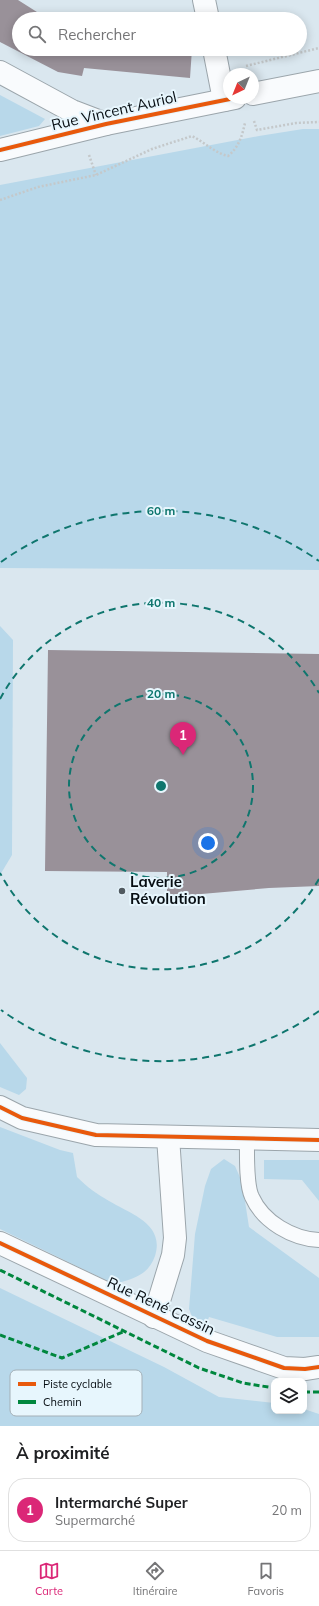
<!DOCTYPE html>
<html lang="fr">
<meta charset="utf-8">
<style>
:root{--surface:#fff;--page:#f2f2f2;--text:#202124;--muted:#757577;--line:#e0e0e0;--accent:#db2777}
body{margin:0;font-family:Mulish,sans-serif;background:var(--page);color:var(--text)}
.controls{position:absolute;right:12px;bottom:12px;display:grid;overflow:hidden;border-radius:8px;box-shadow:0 2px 10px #0003}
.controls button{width:36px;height:36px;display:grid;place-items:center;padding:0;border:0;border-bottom:1px solid var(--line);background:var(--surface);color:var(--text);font:20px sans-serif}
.compass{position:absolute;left:223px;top:68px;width:36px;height:36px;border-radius:50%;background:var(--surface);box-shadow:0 2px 10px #0003;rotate:223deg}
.you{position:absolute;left:208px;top:843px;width:14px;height:14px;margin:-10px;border:3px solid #fff;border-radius:50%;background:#1a73e8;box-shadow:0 0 0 6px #1a73e833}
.badge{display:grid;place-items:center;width:26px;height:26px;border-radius:50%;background:var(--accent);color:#fff;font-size:13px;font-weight:700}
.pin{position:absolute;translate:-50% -33px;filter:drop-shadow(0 1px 2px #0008)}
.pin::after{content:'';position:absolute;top:21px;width:14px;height:12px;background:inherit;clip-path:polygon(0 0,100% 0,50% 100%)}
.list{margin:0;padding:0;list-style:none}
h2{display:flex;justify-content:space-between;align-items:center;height:52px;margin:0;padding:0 16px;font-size:17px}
h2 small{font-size:13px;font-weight:400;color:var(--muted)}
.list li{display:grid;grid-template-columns:26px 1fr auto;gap:12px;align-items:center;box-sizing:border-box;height:64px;margin:0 8px 8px;padding:0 8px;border:1px solid var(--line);border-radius:16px}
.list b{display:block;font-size:15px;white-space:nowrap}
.list p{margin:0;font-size:13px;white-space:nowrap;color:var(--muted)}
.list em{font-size:13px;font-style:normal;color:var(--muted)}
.icon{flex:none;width:22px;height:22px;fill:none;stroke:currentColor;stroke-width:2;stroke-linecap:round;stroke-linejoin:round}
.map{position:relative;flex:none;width:319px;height:1426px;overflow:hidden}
.search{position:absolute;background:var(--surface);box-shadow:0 2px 10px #0003;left:12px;right:12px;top:12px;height:44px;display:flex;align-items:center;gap:10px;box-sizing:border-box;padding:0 14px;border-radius:22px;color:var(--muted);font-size:15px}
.sheet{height:124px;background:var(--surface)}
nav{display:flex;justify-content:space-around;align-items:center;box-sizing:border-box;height:56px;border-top:1px solid var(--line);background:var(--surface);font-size:11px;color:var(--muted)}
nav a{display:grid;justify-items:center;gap:2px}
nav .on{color:var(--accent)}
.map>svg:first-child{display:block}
.green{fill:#b8d8ea}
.building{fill:#999199}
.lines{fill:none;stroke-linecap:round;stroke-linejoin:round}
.service-casing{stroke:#9ba5ab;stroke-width:16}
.minor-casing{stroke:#9ba5ab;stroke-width:24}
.path{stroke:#c4c8ca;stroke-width:2.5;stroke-dasharray:2 2;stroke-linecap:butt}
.service{stroke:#f9fbfd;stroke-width:14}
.minor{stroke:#f9fbfd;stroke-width:22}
.quiet{stroke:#00873e;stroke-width:3;stroke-dasharray:6 3;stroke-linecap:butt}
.cycleway-casing{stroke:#e7f6fd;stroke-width:6}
.cycleway{stroke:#e8590c;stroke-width:4}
.ring{fill:none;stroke:#0f766e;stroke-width:2;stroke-dasharray:7 5}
.poi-dot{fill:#515a60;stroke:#e7f6fd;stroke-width:1.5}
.labels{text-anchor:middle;stroke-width:4;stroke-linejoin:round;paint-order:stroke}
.street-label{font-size:15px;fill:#070e13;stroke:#e7f6fd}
.poi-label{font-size:15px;font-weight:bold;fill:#070e13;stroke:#e7f6fd;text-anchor:start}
.key{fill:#e7f6fd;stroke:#a4b0b7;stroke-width:1}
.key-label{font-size:11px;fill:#070e13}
.centre{fill:#0f766e;stroke:#e7f6fd;stroke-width:2}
.ring-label{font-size:12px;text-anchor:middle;font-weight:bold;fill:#0f766e;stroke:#e7f6fd;stroke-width:4;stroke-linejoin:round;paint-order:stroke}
</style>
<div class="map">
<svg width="319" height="1426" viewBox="0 0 319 1426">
<rect width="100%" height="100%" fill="#dae7ef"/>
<g class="green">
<polygon points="0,95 45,119 39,126 0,136"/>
<polygon points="303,129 319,129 319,570 0,568 0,185 259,136"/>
<polygon points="0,626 13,640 12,855 0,875"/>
<polygon points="0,1043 27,1078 26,1089 19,1095 0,1087"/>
<path d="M0 1127 60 1150 73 1153 77 1177C87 1187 97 1194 109 1201 131 1214 165 1224 155 1256 148 1276 132 1279 114 1284L0 1229Z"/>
<polygon points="224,1159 235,1166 242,1182 249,1227 319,1278 319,1337 277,1337 209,1317 206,1325 193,1319 189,1309 195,1234 205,1186 211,1169"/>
<polygon points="264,1160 319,1160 319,1201 302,1180 264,1179"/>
<polygon points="0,1288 164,1367 219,1397 274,1403 274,1411 304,1411 304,1409 319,1414 319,1426 0,1426"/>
</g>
<g class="building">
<polygon points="0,0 18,0 48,19 19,19 19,49 192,49 190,78 84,68 82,76 58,72 0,42"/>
<polygon points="48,650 319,654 319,886 269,888 167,897 167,872 45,871"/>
</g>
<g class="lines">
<defs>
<path id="service" d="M247 1139C247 1154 246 1185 252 1197 263 1222 293 1239 319 1240"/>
<g id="minor">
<polyline points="204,0 208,19"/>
<polyline points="214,49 224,100"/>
<polyline points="0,72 72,111 106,124"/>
<polyline points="253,94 319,81"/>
<polyline points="0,150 106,124 235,98"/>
<polyline points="0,1107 22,1118 96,1135 319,1140"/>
<polyline points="0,1243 207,1341 284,1368 305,1369 319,1367"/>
<polyline points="154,1317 173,1255 175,1238 168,1137"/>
</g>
</defs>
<use href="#service" class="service-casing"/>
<use href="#minor" class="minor-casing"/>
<g class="path">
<polyline points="246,66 319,48"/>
<polyline points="254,121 257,130 296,123 319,122"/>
<polyline points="89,155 96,175"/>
<path d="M0 200 38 187 96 175 152 149 192 136C204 142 215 153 228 156 239 147 242 136 245 123"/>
</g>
<use href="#service" class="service"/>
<use href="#minor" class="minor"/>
<g class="quiet">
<polyline points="0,1270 199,1368 243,1383 274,1388"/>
<polyline points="0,1335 62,1358 125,1331"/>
<polyline points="304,1392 319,1392"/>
</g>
<defs>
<g id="cycleway">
<polyline points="0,150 106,124 235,98"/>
<polyline points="0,1107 22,1118 96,1135 319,1140"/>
<polyline points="0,1243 207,1341 284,1368 305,1369 319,1367"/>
</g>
</defs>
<use href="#cycleway" class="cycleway-casing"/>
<use href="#cycleway" class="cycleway"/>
</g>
<g class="ring">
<circle cx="161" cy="786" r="92"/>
<path d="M319 879A183 183 0 0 1 0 873M0 699A183 183 0 0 1 319 693"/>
<path d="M319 1011A275 275 0 0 1 1 1010M1 562A275 275 0 0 1 319 561"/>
</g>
<circle class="poi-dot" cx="122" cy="891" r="4"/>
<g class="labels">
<g class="street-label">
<text transform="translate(114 111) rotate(-13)" y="5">Rue Vincent Auriol</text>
<text transform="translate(161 1306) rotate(25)" y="5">Rue René Cassin</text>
</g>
<g class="poi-label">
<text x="130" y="887">Laverie<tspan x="130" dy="17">Révolution</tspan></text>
</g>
</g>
<rect x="10" y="1370" width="132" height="46" rx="6" class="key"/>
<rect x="18" y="1382" width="18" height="4" fill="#e8590c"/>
<rect x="18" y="1400" width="18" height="4" fill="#00873e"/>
<g class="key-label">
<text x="43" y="1388">Piste cyclable</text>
<text x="43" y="1406">Chemin</text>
</g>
<circle cx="161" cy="786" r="6" class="centre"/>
<g class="ring-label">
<text x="161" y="515">60 m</text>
<text x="161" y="607">40 m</text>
<text x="161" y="698">20 m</text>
</g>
</svg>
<div class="controls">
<button><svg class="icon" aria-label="layers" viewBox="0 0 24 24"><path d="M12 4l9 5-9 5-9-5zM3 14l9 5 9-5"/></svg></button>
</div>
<svg class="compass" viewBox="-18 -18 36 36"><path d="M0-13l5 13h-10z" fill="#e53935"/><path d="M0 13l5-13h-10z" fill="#757577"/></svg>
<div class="you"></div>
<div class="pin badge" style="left:183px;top:755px">1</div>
<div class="search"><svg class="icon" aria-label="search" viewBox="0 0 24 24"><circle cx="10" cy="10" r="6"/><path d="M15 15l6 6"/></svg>Rechercher</div>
</div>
<section class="sheet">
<h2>À proximité<small></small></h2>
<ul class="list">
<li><span class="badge">1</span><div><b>Intermarché Super</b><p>Supermarché</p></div><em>20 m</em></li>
</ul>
</section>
<nav>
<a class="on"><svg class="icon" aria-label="map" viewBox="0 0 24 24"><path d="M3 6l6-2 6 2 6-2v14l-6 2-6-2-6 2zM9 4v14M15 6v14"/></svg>Carte</a>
<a><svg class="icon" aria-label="directions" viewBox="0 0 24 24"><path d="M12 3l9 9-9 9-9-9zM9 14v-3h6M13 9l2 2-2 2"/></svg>Itinéraire</a>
<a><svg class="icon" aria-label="saved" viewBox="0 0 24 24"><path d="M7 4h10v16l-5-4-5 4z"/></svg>Favoris</a>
</nav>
